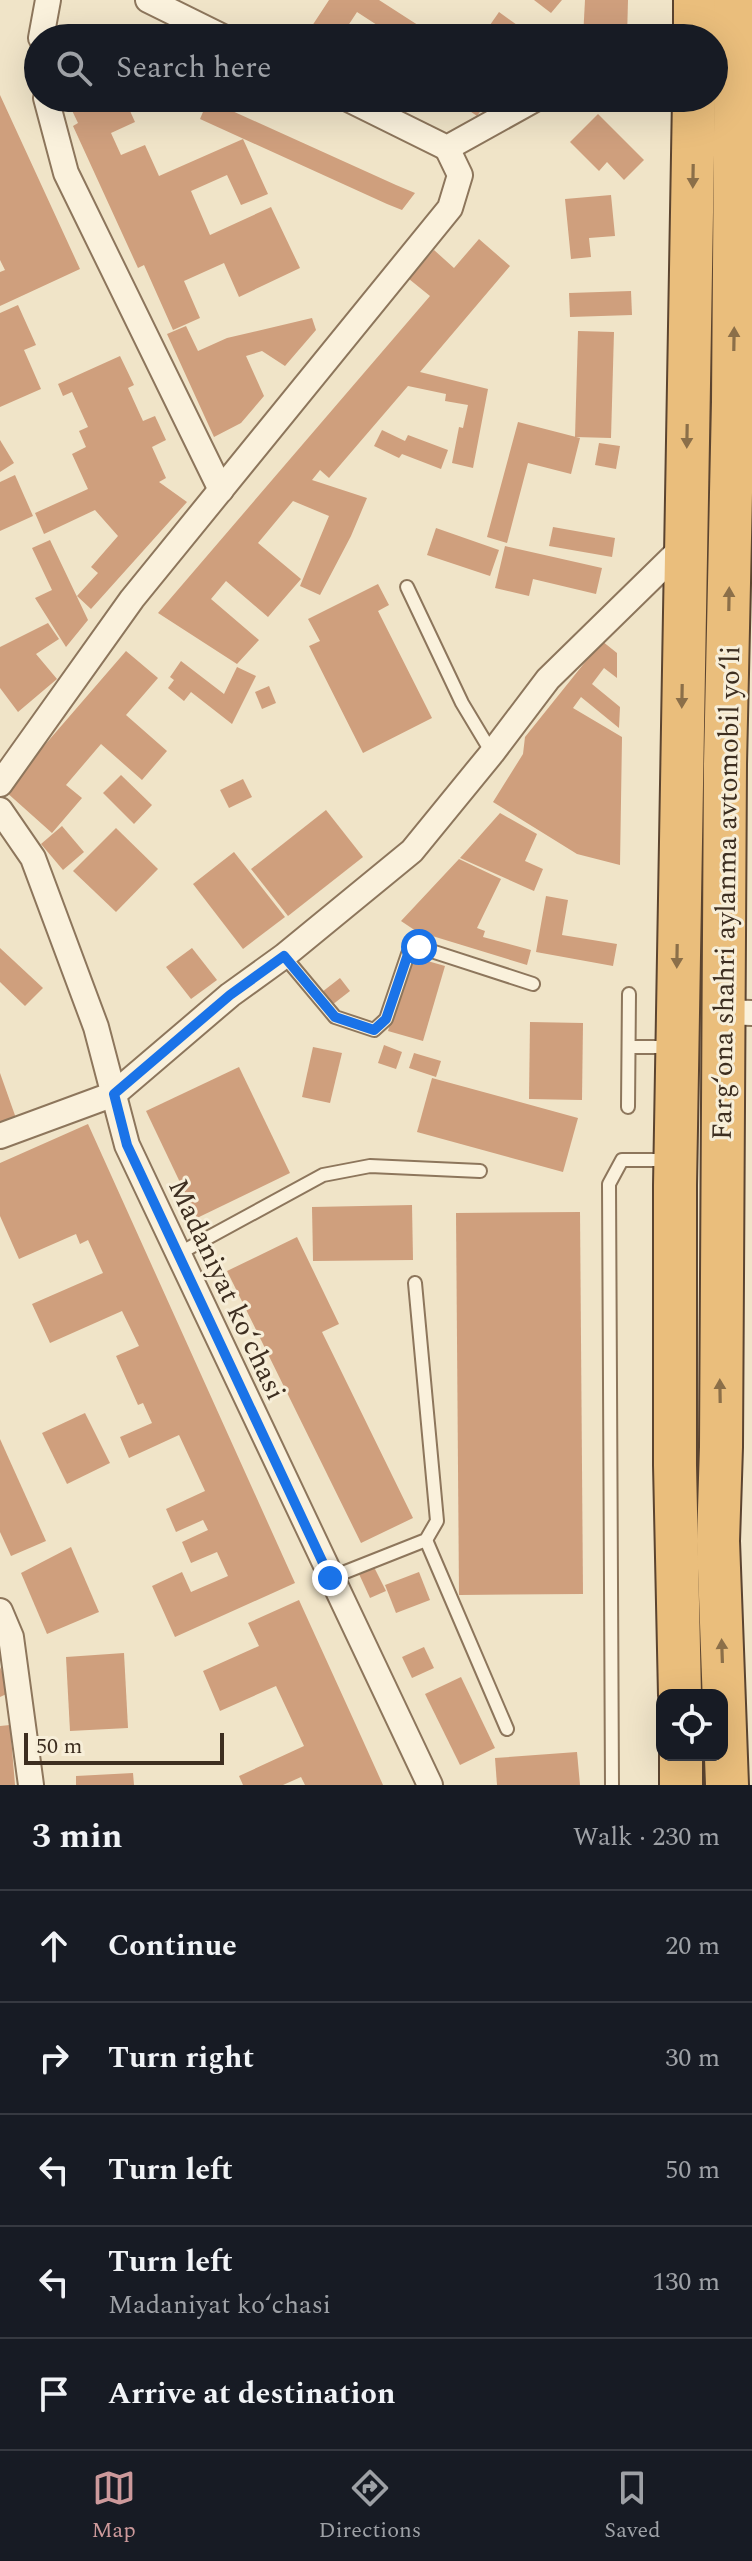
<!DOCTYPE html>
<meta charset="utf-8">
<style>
:root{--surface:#171b24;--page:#20242c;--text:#f1f3f6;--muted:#9ea1a6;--line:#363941;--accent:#cc999b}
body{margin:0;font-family:Spectral,serif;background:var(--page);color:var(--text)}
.controls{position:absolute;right:24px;bottom:24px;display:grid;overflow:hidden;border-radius:16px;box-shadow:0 8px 32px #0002}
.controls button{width:72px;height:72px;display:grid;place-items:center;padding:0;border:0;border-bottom:2px solid var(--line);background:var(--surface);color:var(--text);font:40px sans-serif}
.scale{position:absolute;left:24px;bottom:20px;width:200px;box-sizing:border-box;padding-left:8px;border:4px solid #3d2e20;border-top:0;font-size:22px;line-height:28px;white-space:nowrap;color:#3d2e20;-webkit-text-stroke:6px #f7eed8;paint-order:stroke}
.stop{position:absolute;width:24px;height:24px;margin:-18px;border:6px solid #1a73e8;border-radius:50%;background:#fff}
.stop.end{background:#1a73e8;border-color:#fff;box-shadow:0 2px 8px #0008}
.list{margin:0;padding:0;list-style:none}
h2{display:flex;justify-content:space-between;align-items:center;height:104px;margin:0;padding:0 32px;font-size:34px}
h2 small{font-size:26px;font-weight:400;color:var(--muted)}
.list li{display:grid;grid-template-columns:52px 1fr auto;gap:24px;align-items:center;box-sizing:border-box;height:112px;padding:0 32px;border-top:2px solid var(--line)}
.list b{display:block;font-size:30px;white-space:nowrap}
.list p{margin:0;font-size:26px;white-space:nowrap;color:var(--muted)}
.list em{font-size:26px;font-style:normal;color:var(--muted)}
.icon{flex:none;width:44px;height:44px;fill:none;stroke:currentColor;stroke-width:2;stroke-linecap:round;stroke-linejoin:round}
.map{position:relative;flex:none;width:752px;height:1785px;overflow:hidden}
.search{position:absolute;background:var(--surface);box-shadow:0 8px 32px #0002;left:24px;right:24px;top:24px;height:88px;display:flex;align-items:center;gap:20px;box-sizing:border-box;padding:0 28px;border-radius:44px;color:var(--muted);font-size:30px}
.sheet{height:664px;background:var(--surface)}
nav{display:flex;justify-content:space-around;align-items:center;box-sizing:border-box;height:112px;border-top:2px solid var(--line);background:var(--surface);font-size:22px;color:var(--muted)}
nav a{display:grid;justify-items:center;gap:4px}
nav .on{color:var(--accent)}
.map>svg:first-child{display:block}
.building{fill:#cf9f7d}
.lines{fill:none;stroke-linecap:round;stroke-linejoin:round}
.service-casing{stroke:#8d765c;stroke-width:16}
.minor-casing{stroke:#8d765c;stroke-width:28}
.trunk-casing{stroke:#5b4430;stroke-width:46}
.service{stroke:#faf1dc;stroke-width:12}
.minor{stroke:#faf1dc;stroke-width:24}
.trunk{stroke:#eabe7c;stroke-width:42}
.oneway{fill:#8b6f49}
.route{stroke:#1a73e8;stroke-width:10}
.labels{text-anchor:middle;stroke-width:6;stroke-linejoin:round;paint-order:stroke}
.street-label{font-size:28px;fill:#3d2e20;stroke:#f7eed8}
</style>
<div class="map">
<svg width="752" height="1785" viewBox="0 0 752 1785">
<rect width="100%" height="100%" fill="#f0e4c8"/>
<g class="building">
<polygon points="329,0 379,0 438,38 397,38 357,12 340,38 330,38 312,26"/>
<polygon points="534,0 562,0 551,13"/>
<polygon points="585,0 628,0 627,38 583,38"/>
<polygon points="499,12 535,38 481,38"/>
<polygon points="0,95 80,269 0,306 0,272 5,270 0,260"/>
<polygon points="66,98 113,98 116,106 126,102 135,122 111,133 121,155 145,145 159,176 243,139 268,194 241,205 227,175 191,191 210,235 271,207 300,268 239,297 224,263 184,281 200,318 173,330 144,265 138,268 73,126 78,123"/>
<polygon points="451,98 490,98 477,116"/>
<polygon points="208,100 396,185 415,193 402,210 387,204 200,119"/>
<polygon points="598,114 644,160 624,180 607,162 599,171 570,142"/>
<polygon points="611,195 615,236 589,238 591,257 571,259 565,199"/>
<polygon points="479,239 510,266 420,372 488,389 473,468 452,463 459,427 463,428 468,405 445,401 446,394 408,386 329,478 320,470 312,480 367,498 351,536 320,595 300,586 329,516 293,501 258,543 301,579 268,617 226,581 211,599 259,640 237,664 158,613 430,296 409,279 434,250 454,268"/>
<polygon points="631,291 632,315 570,317 569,293"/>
<polygon points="18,305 36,345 24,350 41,389 0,407 0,313"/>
<polygon points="312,318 316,330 285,366 262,351 246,356 264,396 241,423 214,437 167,334 186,326 198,351 227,338"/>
<polygon points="578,331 614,332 611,438 575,437"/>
<polygon points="120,356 134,385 128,388 143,421 155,416 166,440 152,447 166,478 159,482 187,502 91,609 77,596 98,573 91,567 118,536 95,510 44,534 35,513 88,489 72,454 86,447 79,431 88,427 72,392 63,396 58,384"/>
<polygon points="518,422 580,438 571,474 528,463 507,543 487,537"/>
<polygon points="382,430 405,441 408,435 448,450 441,469 402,454 399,458 374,446"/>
<polygon points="0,440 14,463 0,472"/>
<polygon points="599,443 620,446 616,469 595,465"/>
<polygon points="15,475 33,516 0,531 0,482"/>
<polygon points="553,527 615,538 612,557 549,546"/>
<polygon points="436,528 499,550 490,576 427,555"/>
<polygon points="50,540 88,620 66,647 35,598 52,590 32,548"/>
<polygon points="505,546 602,568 596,594 533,579 529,596 495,588"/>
<polygon points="378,584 389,605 378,611 432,718 363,753 309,646 320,641 308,619"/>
<polygon points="48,623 59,639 36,654 57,679 18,712 0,688 0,647"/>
<polygon points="602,641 617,653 617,678 604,668 592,684 620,707 619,728 581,697 573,708 622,737 620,865 577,854 493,802 523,754 525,737"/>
<polygon points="126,651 158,678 126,715 167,751 142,780 101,744 66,785 82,798 52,833 5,791"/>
<polygon points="181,661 224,694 237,667 256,676 232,724 191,692 184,701 168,688 174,680 170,677"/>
<polygon points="269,686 276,703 262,709 255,692"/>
<polygon points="121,775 152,805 134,824 103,793"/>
<polygon points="243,779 252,797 229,808 220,790"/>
<polygon points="326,810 363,857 288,916 251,869"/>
<polygon points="500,813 537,834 525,861 543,869 534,891 460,858"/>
<polygon points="62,826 84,852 63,870 41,844"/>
<polygon points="116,828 158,869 116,912 73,871"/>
<polygon points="234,852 285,917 243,949 193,884"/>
<polygon points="459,859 501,879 477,928 485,931 483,937 531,950 527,965 416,931 401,921"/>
<polygon points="546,896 568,900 562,935 617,944 613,966 536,952"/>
<polygon points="0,948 43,988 25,1006 0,982"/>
<polygon points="192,948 217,980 191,999 166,967"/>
<polygon points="410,956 445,966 423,1041 388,1031"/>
<polygon points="340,978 350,991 332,1005 322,992"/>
<polygon points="530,1022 583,1023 582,1100 529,1099"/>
<polygon points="384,1045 402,1052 396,1069 378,1063"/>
<polygon points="313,1047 342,1053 330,1103 302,1097"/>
<polygon points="414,1053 441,1061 436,1077 409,1068"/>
<polygon points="239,1067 290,1173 197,1218 146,1111"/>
<polygon points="0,1073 17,1121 0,1127"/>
<polygon points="432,1078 578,1118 563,1172 417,1132"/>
<polygon points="88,1124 295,1583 175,1637 152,1586 182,1572 191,1592 228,1576 217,1552 191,1563 182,1542 208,1530 203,1520 176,1532 166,1509 205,1491 179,1435 129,1458 120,1437 152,1423 143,1403 138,1405 116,1356 139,1346 122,1311 50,1343 32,1304 103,1273 88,1240 80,1244 76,1234 19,1259 0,1216 0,1163"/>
<polygon points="412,1205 413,1260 313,1261 312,1207"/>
<polygon points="580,1212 583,1594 459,1595 456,1213"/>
<polygon points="297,1237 339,1324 322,1332 413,1518 361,1543 227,1271"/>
<polygon points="85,1413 110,1463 67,1484 42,1433"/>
<polygon points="0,1439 46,1541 11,1556 0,1532"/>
<polygon points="71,1547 99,1612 47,1634 21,1573"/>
<polygon points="374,1567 386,1591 370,1598 359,1574"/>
<polygon points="419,1572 430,1600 396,1613 385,1585"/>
<polygon points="299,1600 355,1723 383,1785 305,1785 301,1777 283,1785 243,1785 239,1776 304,1746 276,1686 220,1711 203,1671 259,1646 248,1623"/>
<polygon points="424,1647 434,1668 412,1678 402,1657"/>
<polygon points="124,1653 128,1728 70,1731 66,1657"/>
<polygon points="0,1667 11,1692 0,1697"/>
<polygon points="461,1677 495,1748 460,1765 425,1694"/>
<polygon points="10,1725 15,1785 0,1785 0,1726"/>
<polygon points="577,1752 580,1785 497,1785 495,1758"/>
<polygon points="133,1773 134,1785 76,1785 76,1776"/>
</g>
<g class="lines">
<defs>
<g id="service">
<polyline points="407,587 462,703 492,753"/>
<polyline points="284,956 335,1017 374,1030 386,1019 408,954 419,947 533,984"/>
<polyline points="629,1047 673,1047"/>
<polyline points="628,1107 629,994"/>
<polyline points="178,1254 323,1175 370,1166 480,1171"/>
<polyline points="426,1540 507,1729"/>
<polyline points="330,1578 426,1540 437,1521 415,1283"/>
<polyline points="612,1785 609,1184 622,1160 671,1160"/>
</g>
<g id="minor">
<polyline points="148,0 225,38"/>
<polyline points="41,38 48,0"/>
<polyline points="46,98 66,173 221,490"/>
<polyline points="346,98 447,148 537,98"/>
<polyline points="0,784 132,599 450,208 460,175 447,148"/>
<polyline points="0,810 33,858 96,1027 127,1145 430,1785"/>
<polyline points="722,1012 752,1013"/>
<polyline points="0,1136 114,1094 230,995 284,956 412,851 492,753 548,679 685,545"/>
<polyline points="0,1611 11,1637 31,1785"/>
</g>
<g id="trunk">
<polyline points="695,38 695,0"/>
<polyline points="680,1695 675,1465 675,1185 694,98"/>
<polyline points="681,1755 681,1785"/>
<polyline points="727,1785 718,1541 721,1447 725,764 733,402 736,0"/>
</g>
</defs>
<use href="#service" class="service-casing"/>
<use href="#minor" class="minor-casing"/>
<use href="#trunk" class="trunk-casing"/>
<use href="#service" class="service"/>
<use href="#minor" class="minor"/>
<use href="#trunk" class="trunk"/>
</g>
<defs><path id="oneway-solid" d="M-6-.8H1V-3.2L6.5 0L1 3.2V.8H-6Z" transform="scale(2)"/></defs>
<g class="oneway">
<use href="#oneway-solid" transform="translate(693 176) rotate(91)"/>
<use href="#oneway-solid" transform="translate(734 339) rotate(-89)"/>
<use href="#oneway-solid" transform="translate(687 436) rotate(91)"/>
<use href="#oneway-solid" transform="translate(729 599) rotate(-89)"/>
<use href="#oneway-solid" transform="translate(682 696) rotate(91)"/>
<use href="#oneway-solid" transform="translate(677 956) rotate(91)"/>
<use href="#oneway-solid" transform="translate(720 1391) rotate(-91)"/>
<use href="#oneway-solid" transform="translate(722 1651) rotate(-92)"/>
</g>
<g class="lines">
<polyline class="route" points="330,1578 127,1145 114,1094 230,995 284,956 335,1017 374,1030 386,1019 408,954 419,947"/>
</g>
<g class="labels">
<g class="street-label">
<text transform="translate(725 893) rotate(-89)" y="10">Fargʻona shahri aylanma avtomobil yoʻli</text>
<text transform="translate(228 1289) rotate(65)" y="10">Madaniyat koʻchasi</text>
</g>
</g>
</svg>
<div class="controls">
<button><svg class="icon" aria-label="locate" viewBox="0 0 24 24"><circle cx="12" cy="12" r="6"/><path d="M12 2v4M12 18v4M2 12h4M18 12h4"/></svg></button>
</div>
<div class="scale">50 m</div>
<div class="stop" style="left:419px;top:947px"></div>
<div class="stop end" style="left:330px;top:1578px"></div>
<div class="search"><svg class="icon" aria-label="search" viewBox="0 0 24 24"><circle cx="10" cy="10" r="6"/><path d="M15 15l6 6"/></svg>Search here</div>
</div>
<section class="sheet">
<h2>3 min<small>Walk · 230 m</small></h2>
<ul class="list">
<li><svg class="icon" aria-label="ahead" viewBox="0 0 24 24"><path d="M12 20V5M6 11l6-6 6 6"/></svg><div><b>Continue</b></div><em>20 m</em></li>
<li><svg class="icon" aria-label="right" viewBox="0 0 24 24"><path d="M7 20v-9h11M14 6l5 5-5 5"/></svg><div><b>Turn right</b></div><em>30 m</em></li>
<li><svg class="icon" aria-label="left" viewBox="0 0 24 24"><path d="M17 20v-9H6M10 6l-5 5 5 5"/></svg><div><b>Turn left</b></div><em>50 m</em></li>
<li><svg class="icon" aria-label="left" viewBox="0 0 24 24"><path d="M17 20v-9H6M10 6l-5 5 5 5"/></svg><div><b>Turn left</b><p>Madaniyat koʻchasi</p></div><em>130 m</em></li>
<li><svg class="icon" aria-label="arrive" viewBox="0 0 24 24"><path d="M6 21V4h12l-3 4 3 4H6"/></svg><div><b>Arrive at destination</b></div></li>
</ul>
</section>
<nav>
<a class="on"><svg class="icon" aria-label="map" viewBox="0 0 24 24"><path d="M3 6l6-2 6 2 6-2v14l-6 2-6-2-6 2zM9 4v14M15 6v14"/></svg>Map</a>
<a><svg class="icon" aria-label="directions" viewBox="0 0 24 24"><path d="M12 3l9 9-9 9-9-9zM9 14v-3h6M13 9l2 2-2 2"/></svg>Directions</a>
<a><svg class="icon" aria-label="saved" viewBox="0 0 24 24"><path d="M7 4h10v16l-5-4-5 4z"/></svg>Saved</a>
</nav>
